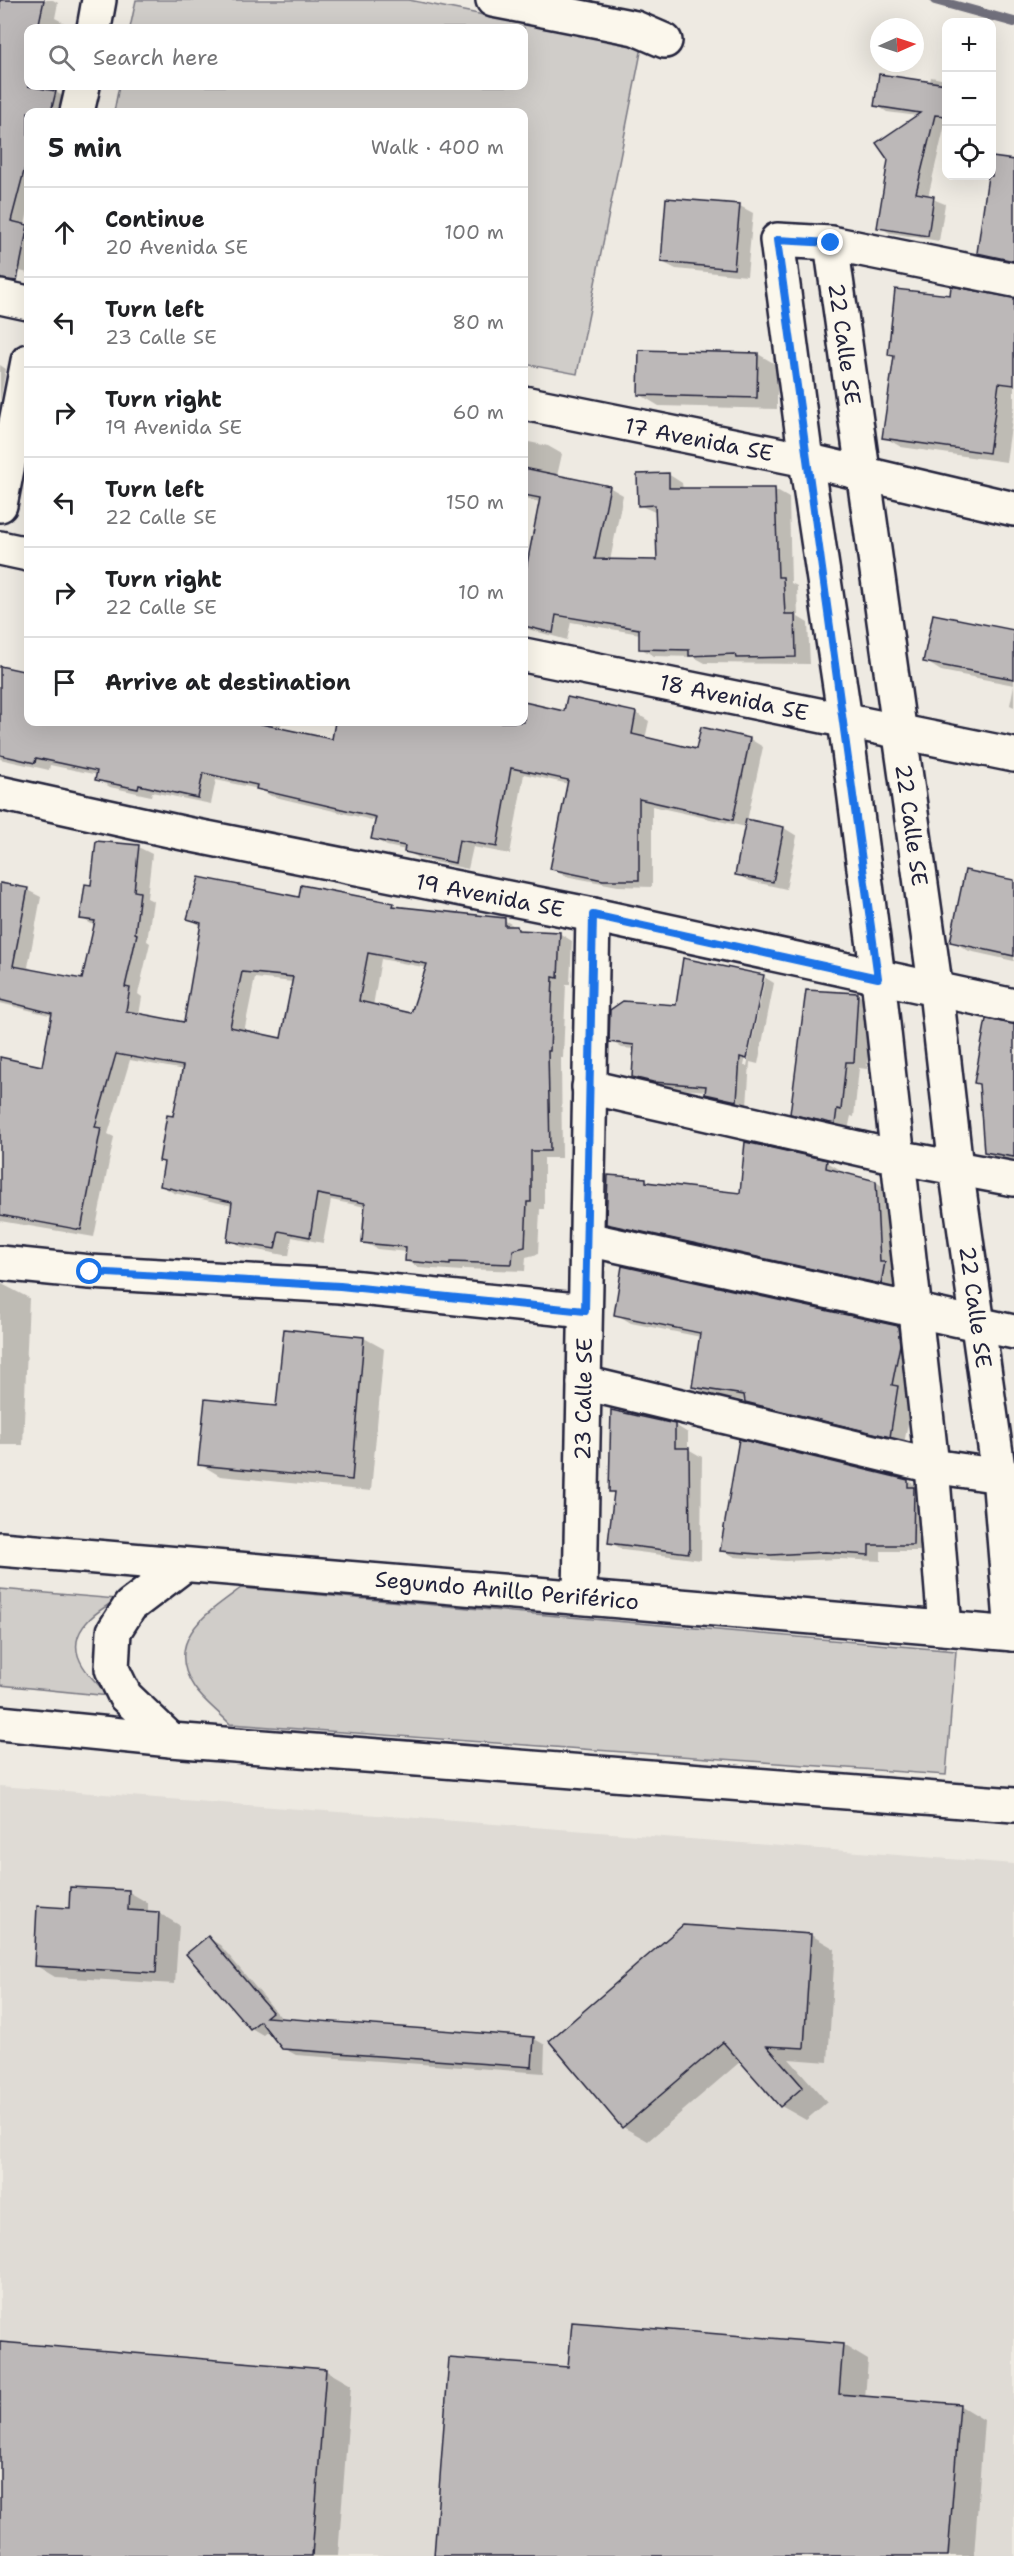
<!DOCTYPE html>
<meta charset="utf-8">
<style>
:root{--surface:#fff;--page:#f6f6f6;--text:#202124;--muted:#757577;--line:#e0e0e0}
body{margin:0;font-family:"Shantell Sans",sans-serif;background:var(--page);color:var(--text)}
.controls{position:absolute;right:18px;top:18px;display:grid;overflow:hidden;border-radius:12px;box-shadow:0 6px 24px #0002}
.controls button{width:54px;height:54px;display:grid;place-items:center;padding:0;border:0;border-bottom:2px solid var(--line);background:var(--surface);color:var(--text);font:30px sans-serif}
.compass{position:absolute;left:870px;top:18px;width:54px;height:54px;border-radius:50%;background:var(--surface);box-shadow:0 6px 24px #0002;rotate:87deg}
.stop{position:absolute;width:18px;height:18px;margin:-14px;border:4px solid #1a73e8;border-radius:50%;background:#fff}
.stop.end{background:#1a73e8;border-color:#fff;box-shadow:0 2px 6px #0008}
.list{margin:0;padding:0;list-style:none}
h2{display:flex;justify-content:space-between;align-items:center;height:78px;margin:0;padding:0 24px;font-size:26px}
h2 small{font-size:20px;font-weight:400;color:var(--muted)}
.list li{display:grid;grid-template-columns:39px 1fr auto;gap:18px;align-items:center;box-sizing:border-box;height:90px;padding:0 24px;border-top:2px solid var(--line)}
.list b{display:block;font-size:22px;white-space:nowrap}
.list p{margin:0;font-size:20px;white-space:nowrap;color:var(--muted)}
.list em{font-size:20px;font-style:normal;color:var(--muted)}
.icon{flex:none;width:33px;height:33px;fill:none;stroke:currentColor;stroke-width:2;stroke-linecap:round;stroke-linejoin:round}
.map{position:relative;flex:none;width:1014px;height:2556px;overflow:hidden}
.search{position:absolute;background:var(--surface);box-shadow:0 6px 24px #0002;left:24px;top:24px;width:504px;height:66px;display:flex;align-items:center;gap:15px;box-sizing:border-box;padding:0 21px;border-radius:12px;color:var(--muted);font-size:22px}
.panel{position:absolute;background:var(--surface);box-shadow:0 6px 24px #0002;left:24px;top:108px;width:504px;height:618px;border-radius:12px}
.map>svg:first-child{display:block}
.built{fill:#dfdbd5}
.green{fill:#d0cdc9;stroke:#797882;stroke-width:1.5}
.shadow{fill:#0003;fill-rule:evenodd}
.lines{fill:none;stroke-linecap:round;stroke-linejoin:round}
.stream{stroke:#716f7c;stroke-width:10}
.building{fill:#bcb8b8;stroke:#22223b;stroke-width:1.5;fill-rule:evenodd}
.minor-casing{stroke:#22223b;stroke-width:38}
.primary-casing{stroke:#22223b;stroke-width:38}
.minor{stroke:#fbf7ec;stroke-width:33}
.primary{stroke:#fbf7ec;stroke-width:33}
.route{stroke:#1a73e8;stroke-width:8}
.labels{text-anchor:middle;stroke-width:6;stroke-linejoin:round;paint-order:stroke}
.street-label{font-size:22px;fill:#22223b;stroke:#fbf7ec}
</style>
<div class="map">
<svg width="1014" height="2556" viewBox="0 0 1014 2556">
<rect width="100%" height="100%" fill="#eeeae2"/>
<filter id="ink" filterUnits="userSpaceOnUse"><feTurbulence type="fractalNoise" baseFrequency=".0167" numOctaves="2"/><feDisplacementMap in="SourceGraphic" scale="12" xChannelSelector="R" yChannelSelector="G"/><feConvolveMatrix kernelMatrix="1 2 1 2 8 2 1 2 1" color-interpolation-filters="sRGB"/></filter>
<g filter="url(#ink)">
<polygon class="built" points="0,1786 1014,1864 1014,2556 0,2556"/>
<g class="green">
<polygon points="136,0 409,0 642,47 577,374 524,364 524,112 114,112 119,86 524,86 524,28 130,28"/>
<path d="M241 1588 956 1651 946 1775 230 1724C219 1712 203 1701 194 1687 163 1640 208 1612 241 1588Z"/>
<path d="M0 1589 117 1599C107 1606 94 1613 87 1622 61 1651 89 1676 110 1696L0 1685Z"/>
</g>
<g class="shadow">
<polygon points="0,0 53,0 58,3 55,18 70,26 70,28 28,28 28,86 57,86 56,92 68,100 65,112 28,112 28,211 25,225 28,226 28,273 0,266"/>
<polygon points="931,77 946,80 946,120 928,197 945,204 939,241 890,233 879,227 918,116 887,112 876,105 930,83"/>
<polygon points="992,159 1014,162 1014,265 992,260 979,253"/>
<polygon points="740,206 753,213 747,276 676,269 662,262"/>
<polygon points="952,297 1014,299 1014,405 1006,462 901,447 884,437 896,358 889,354"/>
<polygon points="758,354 777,365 777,409 659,406 639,394"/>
<polygon points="0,365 6,369 0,401"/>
<polygon points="524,441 548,446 562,454 557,476 609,487 623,495 610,561 659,562 657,513 639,505 668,474 682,483 683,490 775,490 789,498 791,583 797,586 798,617 808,623 810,664 705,663 694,657 654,656 640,648 640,634 571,622 567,640 524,628 524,557 530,558 541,502 524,499"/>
<polygon points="1014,633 1014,685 941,671 925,661"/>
<polygon points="2,668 28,673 28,722 282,722 280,729 333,741 337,722 524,722 524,703 565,713 636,713 649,721 645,739 697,750 702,729 750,739 763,747 747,821 784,828 797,836 786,889 750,881 736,874 746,827 652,806 652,887 618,886 565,876 552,869 569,784 524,774 510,854 473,847 468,869 419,859 406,850 387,846 373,838 376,821 271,796 259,789 216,780 211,804 152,792 151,796 110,787 97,779 98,775 50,765 49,770 0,759"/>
<polygon points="1014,685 1014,707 1010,705"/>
<path d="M138 847 152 854 147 898 153 901 147 941 150 943 138 994 142 997 139 1015 185 1024 202 926 189 919 300 899 393 904 401 909 504 920 525 932 559 933 572 941 570 984H566L563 1058H561L562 1158H544V1209H540L538 1254 526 1257 525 1271 463 1269 462 1271 419 1268 406 1260 407 1252 377 1249 363 1242 366 1207 331 1200 323 1243 292 1237 289 1256 242 1247 229 1240 233 1206 174 1193 161 1186 166 1163 160 1160 184 1070 130 1060 108 1134 114 1137 94 1237 0 1221V1058L43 1068 53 1016 0 1003V884L27 890 41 897 28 967 36 972 83 981 95 926 81 918 92 886ZM381 959 428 968 412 1015 373 1006ZM255 978 293 982 282 1040 244 1032Z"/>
<polygon points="1014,882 1014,961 969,951 952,941"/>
<path d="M764 977 774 983 758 1064 750 1062 747 1106 718 1100 707 1091 665 1088 644 1083 633 1077 635 1049 622 1048 611 1041 677 1006ZM762 978H765L747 1066H744Z"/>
<polygon points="858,995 871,1003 867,1069 859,1068 854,1117 851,1116 848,1130 805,1120 792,1113"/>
<polygon points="1014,1025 1014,1161 999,1159 985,1151"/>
<polygon points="747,1144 827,1162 839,1169 839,1173 876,1182 888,1190 892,1268 897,1271 893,1290 620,1230 607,1223 645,1179 654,1184 741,1194"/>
<polygon points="0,1283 29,1298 23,1445 0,1445"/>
<polygon points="616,1314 897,1327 912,1336 914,1354 907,1392 913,1396 904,1444 761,1410 746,1401 708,1395 693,1386 701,1337 631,1323"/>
<polygon points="285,1330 364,1338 384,1349 371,1491 220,1476 200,1464 278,1408"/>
<polygon points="675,1425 688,1433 688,1449 702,1457 701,1560 623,1550 610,1542 616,1494 611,1492"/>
<polygon points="908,1481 920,1488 925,1551 881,1551 881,1561 839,1559 785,1561 735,1557 722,1550"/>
<polygon points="129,1892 148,1903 148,1913 159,1913 179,1925 175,1984 55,1977 35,1965 70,1909"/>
<polygon points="811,1935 835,1949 828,2062 789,2059 827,2102 806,2120 781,2106 741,2061 648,2141 623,2127"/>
<polygon points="208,1938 220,1945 283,2020 533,2038 545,2045 544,2073 296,2055 283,2048 269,2030 263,2035 251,2028"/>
<polygon points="0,2344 325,2370 351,2385 338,2556 0,2556"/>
<polygon points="843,2345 868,2360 865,2398 959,2405 984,2420 974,2556 436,2556 569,2369"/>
</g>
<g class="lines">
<polyline class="stream" points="935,0 1014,22"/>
</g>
<g class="building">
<polygon points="0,0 44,0 38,28 28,28 28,86 56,91 51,112 28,112 28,156 11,221 28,225 17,281 0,279"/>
<polygon points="879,74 946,84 946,116 935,115 916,193 934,196 928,236 877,228 888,160 876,143 920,113 874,106"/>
<polygon points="992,157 1014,160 1014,261 977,253 988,176 992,176"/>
<polygon points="666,198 740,204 734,269 661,262"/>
<polygon points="951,286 1014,298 1014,385 999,383 989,453 882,438 894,356 888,355 895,289 950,295"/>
<polygon points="639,350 758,353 757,398 638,395"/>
<polygon points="524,468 610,486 595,559 657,560 655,505 638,506 637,474 669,473 669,488 775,488 778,577 783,577 785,614 795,614 796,657 736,658 735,654 689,656 689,650 639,649 639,629 556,615 553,633 524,626 524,579 540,498 524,495"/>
<polygon points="933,614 1014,630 1014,679 923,662"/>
<polygon points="0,666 28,672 28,722 252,722 332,739 335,722 524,722 524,702 564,711 567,697 636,712 632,734 696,749 701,727 750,738 733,820 639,799 639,880 603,880 550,869 568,780 511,768 497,847 459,840 455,863 404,852 405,846 371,839 376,817 256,789 257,785 203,773 198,798 139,785 138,789 95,780 97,771 36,758 35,763 0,755"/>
<polygon points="746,819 784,827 773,882 735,875"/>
<path d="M96 841 139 845 134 891 140 892 135 933 137 934 125 987 130 988 126 1011 184 1022 201 923 187 919 199 877 299 897 301 885 394 903 393 906 505 918V926H517L518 930 560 932 558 978 553 977 550 1051H548L550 1151H531V1202H527L525 1247 513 1250 512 1264 450 1262V1265L405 1261 406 1247 362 1243 365 1203 317 1194 310 1237 279 1231 275 1249 227 1241 232 1202 160 1186 164 1162 159 1161 167 1115 173 1116 183 1066 116 1054 95 1127 101 1128 81 1230 0 1215V1057L42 1066 52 1013 0 1000V883L28 888 13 966 82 979 95 921 80 919 85 884 91 885ZM368 953 427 964 411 1013 359 1001ZM242 972 293 977 281 1038 230 1027Z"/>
<polygon points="965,870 1014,880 1014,956 950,942"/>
<polygon points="683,958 764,975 747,1059 740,1057 737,1101 705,1094 706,1086 653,1082 632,1077 634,1045 609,1042 610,1010 623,1001 676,1005"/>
<polygon points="806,990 858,993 854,1062 846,1062 841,1110 837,1109 835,1124 790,1114"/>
<polygon points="986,1019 1014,1024 1014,1157 984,1152 979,1084 974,1083"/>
<polygon points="745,1142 827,1160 826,1168 876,1181 880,1262 885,1262 881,1284 606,1224 608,1175 646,1178 646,1182 740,1193"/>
<polygon points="622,1266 898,1326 900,1345 892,1385 898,1386 890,1437 745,1402 744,1395 692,1387 700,1333 614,1315"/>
<polygon points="284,1329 364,1337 352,1480 198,1465 205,1399 276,1406"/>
<polygon points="611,1410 675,1424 675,1448 689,1448 690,1548 688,1553 608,1543 614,1492 609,1492"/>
<polygon points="739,1439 908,1480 908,1487 914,1487 913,1545 869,1545 869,1555 825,1552 771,1555 720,1551"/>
<polygon points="70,1887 129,1890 128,1910 159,1912 156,1973 34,1966 37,1906 69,1908"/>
<polygon points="683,1925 811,1934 804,2048 767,2046 803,2087 780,2107 723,2042 622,2128 549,2041"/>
<polygon points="208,1936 272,2012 266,2017 534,2037 532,2067 282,2049 260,2021 250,2029 186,1954"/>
<polygon points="572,2322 843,2344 839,2394 960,2404 948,2556 434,2556 449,2358 568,2367"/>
<polygon points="0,2342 326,2369 312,2556 0,2556"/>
</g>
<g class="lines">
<defs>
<g id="minor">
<polyline points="493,0 635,28 665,41"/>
<polyline points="94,28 99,0"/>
<polyline points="77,112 83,86"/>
<polyline points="831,243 936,991 956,1168 999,1475 1012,1634"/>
<polyline points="0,297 28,303"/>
<polyline points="524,403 806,460 1014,509"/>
<polyline points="0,505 28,361"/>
<polyline points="0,548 28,554"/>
<polyline points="524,655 1014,755"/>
<polyline points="0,793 187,834 593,915 1014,1006"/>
<polyline points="589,1087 897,1157 1014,1179"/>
<polyline points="587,1239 1014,1332"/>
<polyline points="0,1263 90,1272 340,1286 585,1311"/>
<polyline points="584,1383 932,1466 1014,1478"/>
<polyline points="580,1596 593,915"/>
<polyline points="945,1628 932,1466 878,978 845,720 806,460 777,240 831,243 1014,280"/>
</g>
<g id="primary">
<polyline points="0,1549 1014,1634"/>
<polyline points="0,1723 171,1740 1014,1805"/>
<polyline points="171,1740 125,1696 112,1669 114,1631 130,1606 184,1565"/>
</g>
</defs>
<use href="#minor" class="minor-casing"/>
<use href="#primary" class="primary-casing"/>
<use href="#minor" class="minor"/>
<use href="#primary" class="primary"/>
</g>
</g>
<g class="lines" filter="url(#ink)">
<path class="route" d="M90 1272 340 1286 585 1311 593 915 878 978C846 732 809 486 777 240L831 243"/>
</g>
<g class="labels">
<g class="street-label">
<text transform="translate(845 344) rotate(82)" y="8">22 Calle SE</text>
<text transform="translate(699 439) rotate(11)" y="8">17 Avenida SE</text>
<text transform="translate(734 697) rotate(12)" y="8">18 Avenida SE</text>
<text transform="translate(912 825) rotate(82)" y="8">22 Calle SE</text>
<text transform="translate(490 895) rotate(11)" y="8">19 Avenida SE</text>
<text transform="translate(976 1307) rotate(82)" y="8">22 Calle SE</text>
<text transform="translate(583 1399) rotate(-89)" y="8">23 Calle SE</text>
<text transform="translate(507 1590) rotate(5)" y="8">Segundo Anillo Periférico</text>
</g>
</g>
</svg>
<div class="controls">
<button>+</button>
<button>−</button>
<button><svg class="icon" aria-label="locate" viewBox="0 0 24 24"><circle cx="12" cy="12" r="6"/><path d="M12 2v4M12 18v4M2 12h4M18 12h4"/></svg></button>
</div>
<svg class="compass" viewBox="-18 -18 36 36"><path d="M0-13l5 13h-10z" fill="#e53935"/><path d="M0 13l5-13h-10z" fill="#757577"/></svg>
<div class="stop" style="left:90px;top:1272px"></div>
<div class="stop end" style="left:831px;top:243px"></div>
<div class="search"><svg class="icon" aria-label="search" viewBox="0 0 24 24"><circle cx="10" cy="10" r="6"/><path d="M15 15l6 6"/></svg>Search here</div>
<section class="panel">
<h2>5 min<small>Walk · 400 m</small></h2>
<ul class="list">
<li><svg class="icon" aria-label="ahead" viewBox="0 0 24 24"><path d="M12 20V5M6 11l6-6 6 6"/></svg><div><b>Continue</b><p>20 Avenida SE</p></div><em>100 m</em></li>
<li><svg class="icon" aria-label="left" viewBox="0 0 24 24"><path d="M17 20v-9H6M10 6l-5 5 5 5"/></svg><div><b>Turn left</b><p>23 Calle SE</p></div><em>80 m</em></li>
<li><svg class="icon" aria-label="right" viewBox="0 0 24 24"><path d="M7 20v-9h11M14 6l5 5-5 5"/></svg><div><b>Turn right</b><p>19 Avenida SE</p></div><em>60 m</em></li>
<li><svg class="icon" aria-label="left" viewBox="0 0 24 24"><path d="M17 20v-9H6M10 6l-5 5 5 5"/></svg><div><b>Turn left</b><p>22 Calle SE</p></div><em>150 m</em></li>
<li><svg class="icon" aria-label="right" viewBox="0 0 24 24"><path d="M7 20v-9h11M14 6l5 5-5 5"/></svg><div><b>Turn right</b><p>22 Calle SE</p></div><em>10 m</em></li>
<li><svg class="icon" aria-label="arrive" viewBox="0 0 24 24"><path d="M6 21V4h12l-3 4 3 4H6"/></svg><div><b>Arrive at destination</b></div></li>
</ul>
</section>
</div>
